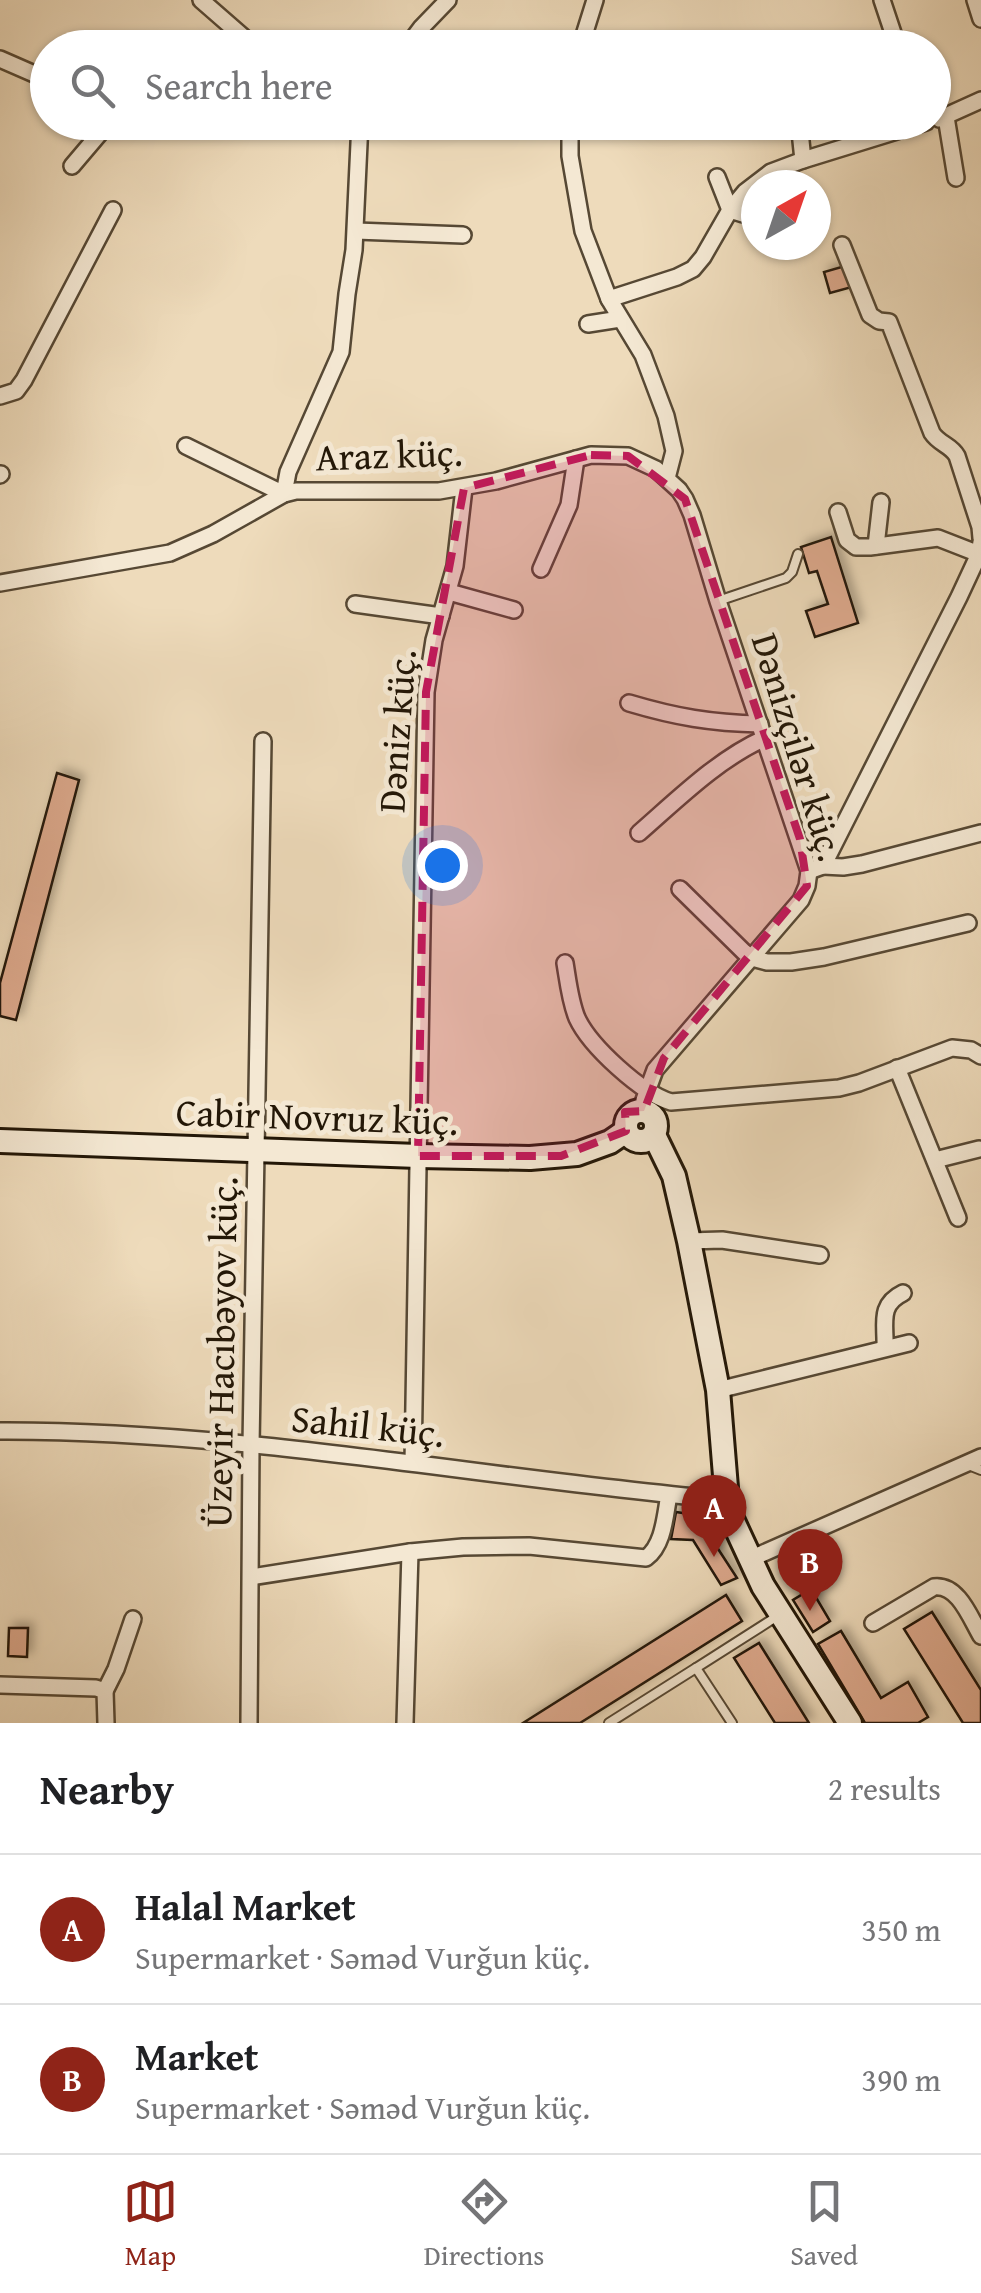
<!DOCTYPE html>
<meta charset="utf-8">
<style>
:root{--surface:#fff;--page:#f2f2f2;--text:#202124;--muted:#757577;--line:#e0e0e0;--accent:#8f2418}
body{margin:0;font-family:"Gentium Book Plus",serif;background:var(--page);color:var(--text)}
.compass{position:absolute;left:741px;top:170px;width:90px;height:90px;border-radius:50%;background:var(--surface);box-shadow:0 2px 8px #0004;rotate:40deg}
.you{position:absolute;left:442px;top:865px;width:35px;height:35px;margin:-25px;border:8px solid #fff;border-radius:50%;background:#1a73e8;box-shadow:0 0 0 15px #1a73e833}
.badge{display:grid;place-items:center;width:65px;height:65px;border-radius:50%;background:var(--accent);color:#fff;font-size:32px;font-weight:700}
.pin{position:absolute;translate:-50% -82px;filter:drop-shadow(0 2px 5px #0008)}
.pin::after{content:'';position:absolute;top:52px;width:35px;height:30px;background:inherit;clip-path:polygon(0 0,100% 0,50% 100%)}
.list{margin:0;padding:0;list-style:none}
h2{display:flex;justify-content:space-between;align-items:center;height:130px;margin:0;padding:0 40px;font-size:42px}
h2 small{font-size:32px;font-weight:400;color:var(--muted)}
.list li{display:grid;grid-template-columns:65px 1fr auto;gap:30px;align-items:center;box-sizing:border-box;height:150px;padding:0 40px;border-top:2px solid var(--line)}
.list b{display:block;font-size:38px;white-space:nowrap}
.list p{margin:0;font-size:32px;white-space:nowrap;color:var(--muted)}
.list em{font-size:32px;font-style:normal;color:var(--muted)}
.icon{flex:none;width:55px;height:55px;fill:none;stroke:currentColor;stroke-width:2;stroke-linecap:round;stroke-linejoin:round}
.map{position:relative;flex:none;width:981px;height:1723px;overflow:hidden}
.search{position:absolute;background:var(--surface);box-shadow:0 2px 8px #0004;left:30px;right:30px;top:30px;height:110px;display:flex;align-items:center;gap:25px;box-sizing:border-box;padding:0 35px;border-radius:55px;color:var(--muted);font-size:38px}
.sheet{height:430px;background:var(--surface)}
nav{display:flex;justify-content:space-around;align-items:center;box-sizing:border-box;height:140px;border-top:2px solid var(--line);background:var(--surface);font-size:28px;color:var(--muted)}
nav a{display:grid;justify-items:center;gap:5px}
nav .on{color:var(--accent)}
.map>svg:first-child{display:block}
.building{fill:#deaa8e;stroke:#231707;stroke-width:2.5;filter:url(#shadow)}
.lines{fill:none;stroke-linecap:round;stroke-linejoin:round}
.service-casing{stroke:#564834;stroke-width:12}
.minor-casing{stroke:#564834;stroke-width:20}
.secondary-casing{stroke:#231707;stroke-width:28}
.service{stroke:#f4e8d3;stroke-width:8}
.minor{stroke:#f4e8d3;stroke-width:15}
.secondary{stroke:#f4e8d3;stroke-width:22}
.marked{fill:#c2185b;fill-opacity:0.2;stroke:#c2185b;stroke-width:8;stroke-dasharray:20 12;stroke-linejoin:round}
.labels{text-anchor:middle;stroke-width:10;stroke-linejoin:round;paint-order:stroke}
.street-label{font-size:38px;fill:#231707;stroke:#f4e8d3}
</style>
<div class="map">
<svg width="981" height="1723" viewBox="0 0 981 1723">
<defs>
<filter id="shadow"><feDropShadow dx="5" dy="-5" stdDeviation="5" flood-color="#0004"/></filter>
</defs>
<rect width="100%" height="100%" fill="#eedbbb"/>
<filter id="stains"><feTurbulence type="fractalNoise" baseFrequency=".002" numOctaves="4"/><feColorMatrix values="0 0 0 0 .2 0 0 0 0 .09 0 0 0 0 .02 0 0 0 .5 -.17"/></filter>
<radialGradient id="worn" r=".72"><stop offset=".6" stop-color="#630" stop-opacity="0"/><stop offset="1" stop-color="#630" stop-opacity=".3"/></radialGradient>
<g class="building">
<polygon points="845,266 852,287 830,293 824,272"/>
<polygon points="831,537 858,623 815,637 806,611 828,604 817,571 809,573 801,547"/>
<polygon points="57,773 79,780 16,1020 0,1016 0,983"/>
<polygon points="676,1512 696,1515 737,1578 721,1585 693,1540 671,1539"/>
<polygon points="811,1589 830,1621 813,1632 793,1600"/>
<polygon points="726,1595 742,1621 580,1723 523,1723"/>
<polygon points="932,1612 981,1690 981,1723 963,1723 904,1629"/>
<polygon points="9,1628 28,1628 27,1657 8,1656"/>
<polygon points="841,1631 881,1698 908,1682 928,1717 918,1723 865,1723 818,1644"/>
<polygon points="759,1643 809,1723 775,1723 734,1658"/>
</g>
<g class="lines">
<defs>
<g id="service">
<polyline points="718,601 786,578 792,572 798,554"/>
<polyline points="966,1464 981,1470"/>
<polyline points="609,1723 696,1668"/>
<polyline points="732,1723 696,1668 776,1617"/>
</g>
<g id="minor">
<polyline points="201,0 256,48"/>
<polyline points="882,0 898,48"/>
<polyline points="975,0 981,19"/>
<polyline points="406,48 421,28 448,0"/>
<polyline points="580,48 595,0"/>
<polyline points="0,59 48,80"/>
<polyline points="946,117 956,178"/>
<polyline points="939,119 981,100"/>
<polyline points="570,122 570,156 583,231 609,299 643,355 666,416 674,451 667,478"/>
<polyline points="799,122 803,160"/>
<polyline points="72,166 100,133 104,122"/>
<polyline points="717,177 730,210 743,214 756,214"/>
<polyline points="356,231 463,235"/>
<path d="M842 245 870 315 879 321 889 322 932 433C939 444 951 445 957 456L980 527 981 538"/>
<polyline points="609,299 677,277 693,269 703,257 730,210 745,192 771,172 803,160 926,122"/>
<polyline points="588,324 620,319"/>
<polyline points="0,396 16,391 24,380 113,210"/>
<polyline points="186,446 284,494 288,472 341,352 347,294 354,250 360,122"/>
<polyline points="0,475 1,474"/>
<polyline points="838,512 847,540 856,547 870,547 938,538 979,554"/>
<polyline points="876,546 881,502"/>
<polyline points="541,569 569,505 576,459"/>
<polyline points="0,583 170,553 213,534 284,494 296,491 439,491 496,481 591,455 628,456 656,469 679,490 685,499 692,515 718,601 809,871 807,886 801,900 655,1070 644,1100 644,1111"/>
<polyline points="449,592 514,610"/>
<polyline points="355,604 441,616"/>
<path d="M629 703C676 717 711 723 760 724"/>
<path d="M639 833C678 799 718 759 765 738"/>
<polyline points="823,866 843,867 862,864 981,833"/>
<polyline points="809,871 823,866 959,597 979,554 981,542"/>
<polyline points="680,889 744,952 752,958 767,962 791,962 824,957 968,923"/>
<path d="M565 963C568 981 570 1001 577 1018 590 1046 641 1093 671 1102L839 1088 859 1083 952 1048 971 1050 981 1056"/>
<polyline points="897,1068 958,1218"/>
<polyline points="935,1160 979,1149"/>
<polyline points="689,1241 722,1240 820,1255"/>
<path d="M885 1348C886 1324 878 1305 903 1293"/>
<polyline points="718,1390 909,1343"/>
<path d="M0 1431C244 1430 485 1479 727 1500"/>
<polyline points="413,1463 426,692 434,640 455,566 464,488"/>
<polyline points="750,1559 981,1457"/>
<path d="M251 1577 410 1552 463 1547 529 1546 646 1558C664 1545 665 1515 669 1495"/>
<path d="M873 1623 934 1587C958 1584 970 1617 981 1636"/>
<polyline points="0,1685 96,1688 105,1691 106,1723"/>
<polyline points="105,1691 116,1669 133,1619"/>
<polyline points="249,1723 251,1445 263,741"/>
<polyline points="405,1723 410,1552"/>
</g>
<g id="secondary">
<circle cx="641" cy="1126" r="15"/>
<polyline points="654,1135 674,1176 689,1241 718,1390 727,1500 732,1519 763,1586 850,1723"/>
<polyline points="0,1141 418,1156 530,1158 577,1154 610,1142 626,1131"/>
</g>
</defs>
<use href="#service" class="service-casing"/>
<use href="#minor" class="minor-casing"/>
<use href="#secondary" class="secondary-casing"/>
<use href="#service" class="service"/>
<use href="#minor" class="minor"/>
<use href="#secondary" class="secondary"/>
</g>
<path class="marked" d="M591 455 628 456 685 499 800 839 807 886 664 1058 644 1111 625 1112 626 1131 561 1156H418L426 692 464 488Z"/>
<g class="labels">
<g class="street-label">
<text transform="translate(389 455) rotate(-2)" y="13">Araz küç.</text>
<text transform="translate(397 731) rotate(-86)" y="13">Dәniz küç.</text>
<text transform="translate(798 747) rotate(73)" y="13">Dәnizçilәr küç.</text>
<text transform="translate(317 1117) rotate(2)" y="13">Cabir Novruz küç.</text>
<text transform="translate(221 1352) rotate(-89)" y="13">Üzeyir Hacıbəyov küç.</text>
<text transform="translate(368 1426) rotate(6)" y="13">Sahil küç.</text>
</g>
</g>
<rect width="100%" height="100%" filter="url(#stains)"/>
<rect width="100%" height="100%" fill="url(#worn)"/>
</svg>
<svg class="compass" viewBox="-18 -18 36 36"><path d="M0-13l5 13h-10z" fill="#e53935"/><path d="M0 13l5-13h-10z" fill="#757577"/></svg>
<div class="you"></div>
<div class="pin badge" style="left:714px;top:1557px">A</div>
<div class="pin badge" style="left:810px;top:1611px">B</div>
<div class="search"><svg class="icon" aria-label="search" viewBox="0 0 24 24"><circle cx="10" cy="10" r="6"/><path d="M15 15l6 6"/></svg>Search here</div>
</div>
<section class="sheet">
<h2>Nearby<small>2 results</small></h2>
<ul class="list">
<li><span class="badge">A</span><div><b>Halal Market</b><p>Supermarket · Səməd Vurğun küç.</p></div><em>350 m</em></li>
<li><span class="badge">B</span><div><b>Market</b><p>Supermarket · Səməd Vurğun küç.</p></div><em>390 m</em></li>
</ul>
</section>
<nav>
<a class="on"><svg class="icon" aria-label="map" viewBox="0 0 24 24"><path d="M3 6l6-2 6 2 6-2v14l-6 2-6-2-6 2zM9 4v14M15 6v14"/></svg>Map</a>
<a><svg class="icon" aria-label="directions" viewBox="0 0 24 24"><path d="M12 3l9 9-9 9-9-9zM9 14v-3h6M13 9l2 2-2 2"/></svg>Directions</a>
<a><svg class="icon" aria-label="saved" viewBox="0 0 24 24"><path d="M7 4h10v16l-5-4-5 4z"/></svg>Saved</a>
</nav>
